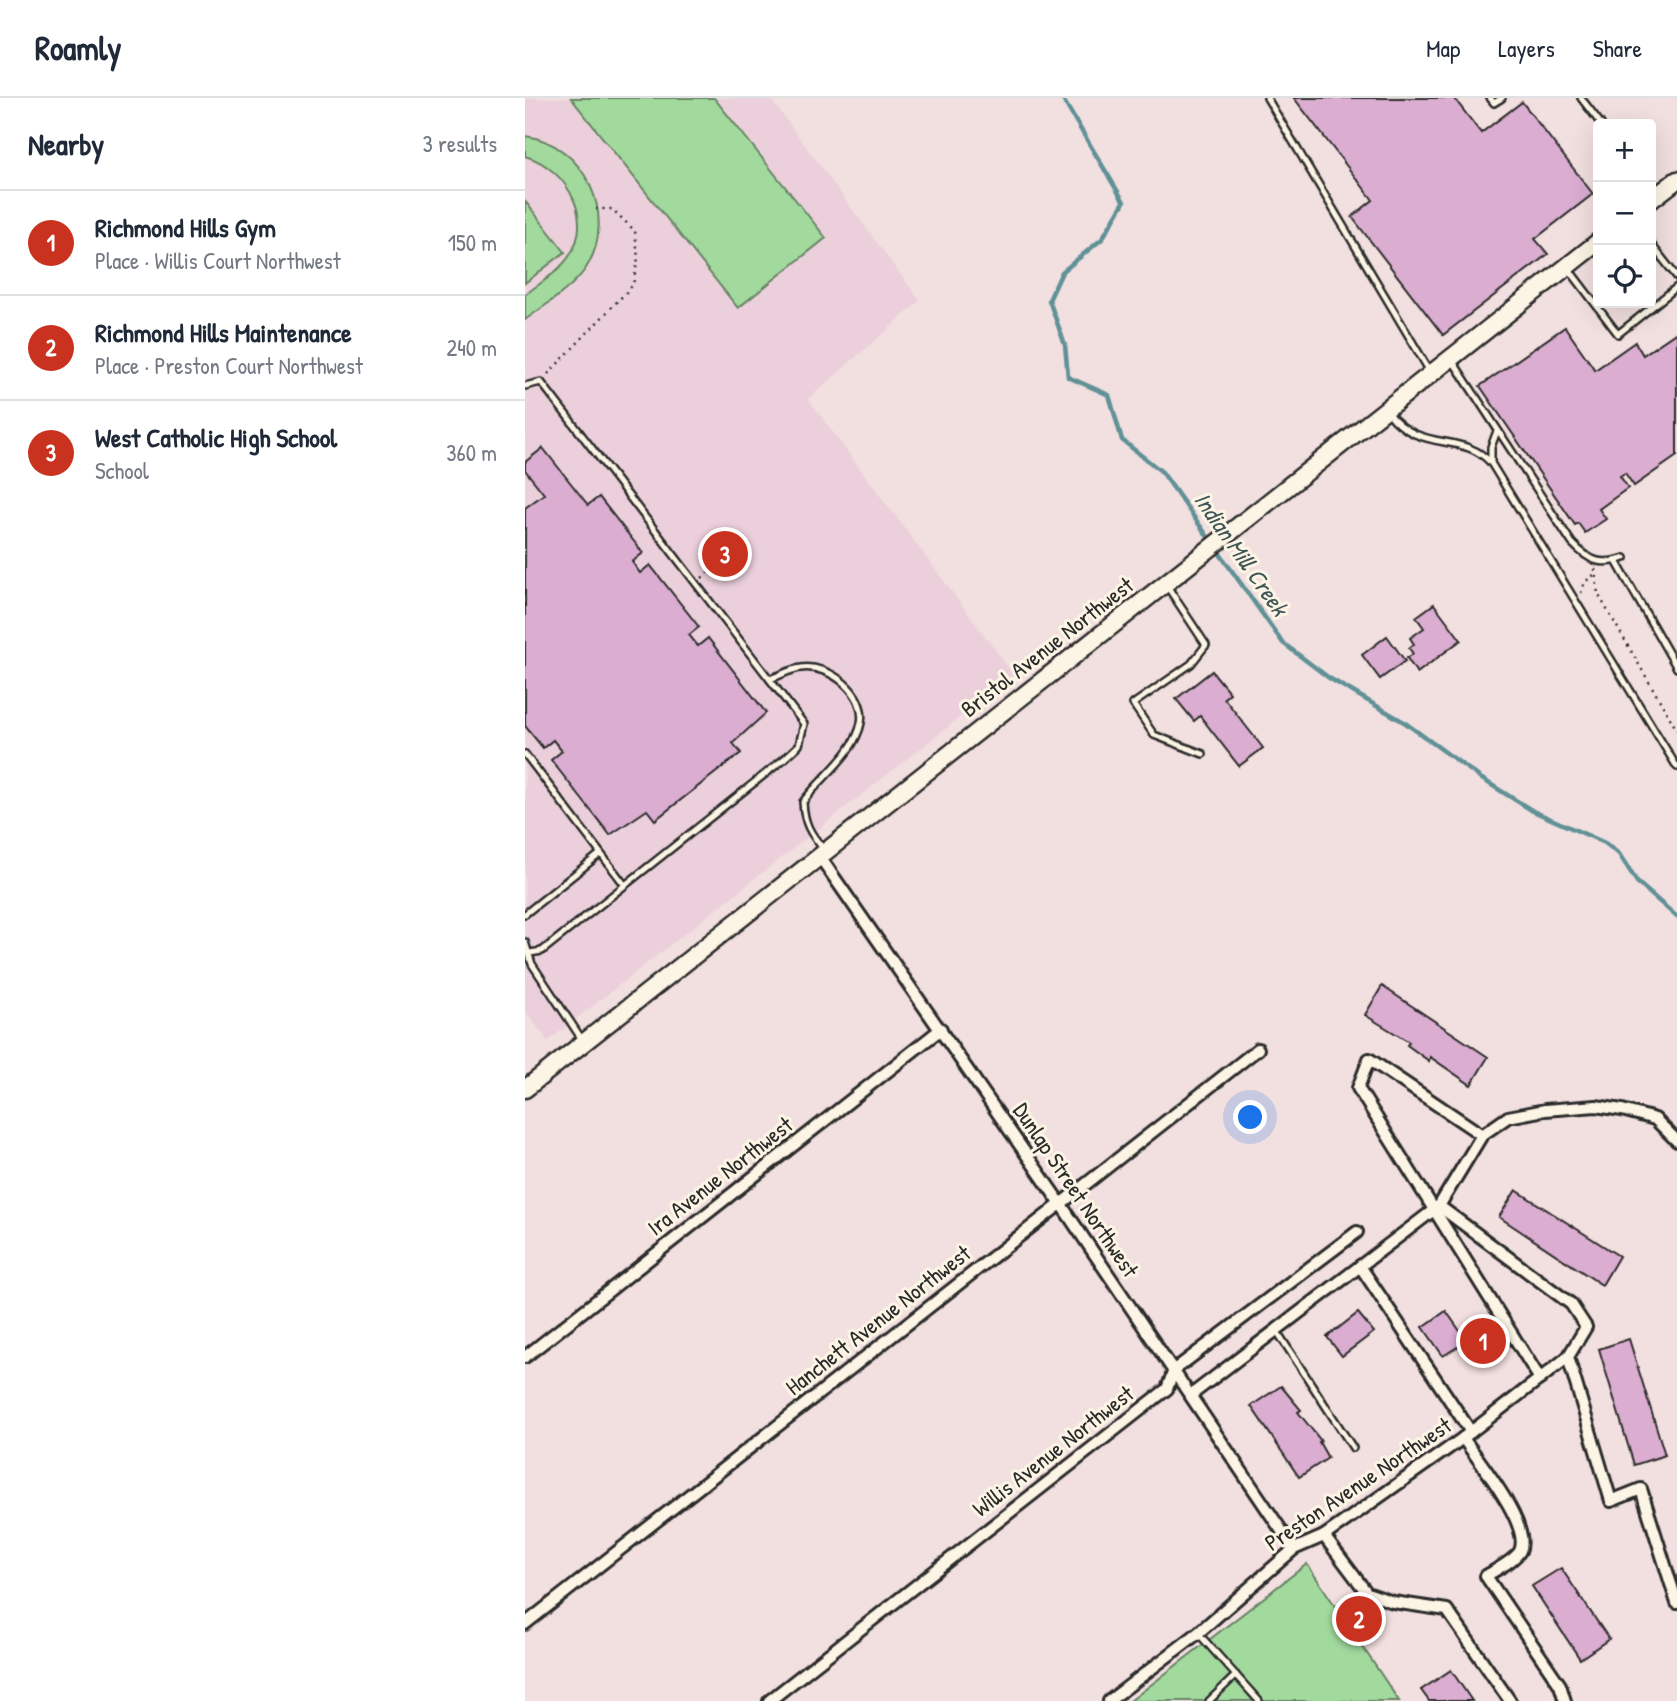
<!DOCTYPE html>
<meta charset="utf-8">
<style>
:root{--surface:#fff;--page:#f2f2f3;--text:#1f2937;--muted:#747a83;--line:#e0e1e3;--accent:#c8321e}
body{margin:0;font-family:"Patrick Hand",sans-serif;background:var(--page);color:var(--text)}
.controls{position:absolute;right:21px;top:21px;display:grid;overflow:hidden;border-radius:7px;box-shadow:0 7px 28px #0002}
.controls button{width:63px;height:63px;display:grid;place-items:center;padding:0;border:0;border-bottom:2px solid var(--line);background:var(--surface);color:var(--text);font:35px sans-serif}
.you{position:absolute;left:726px;top:1020px;width:24px;height:24px;margin:-18px;border:5px solid #fff;border-radius:50%;background:#1a73e8;box-shadow:0 0 0 10px #1a73e833}
.badge{display:grid;place-items:center;width:46px;height:46px;border-radius:50%;background:var(--accent);color:#fff;font-size:23px;font-weight:700}
.pin{position:absolute;translate:-50% -50%;border:4px solid #fff;box-shadow:0 2px 7px #0006}
.list{margin:0;padding:0;list-style:none}
h2{display:flex;justify-content:space-between;align-items:center;height:91px;margin:0;padding:0 28px;font-size:30px}
h2 small{font-size:23px;font-weight:400;color:var(--muted)}
.list li{display:grid;grid-template-columns:46px 1fr auto;gap:21px;align-items:center;box-sizing:border-box;height:105px;padding:0 28px;border-top:2px solid var(--line)}
.list b{display:block;font-size:26px;white-space:nowrap}
.list p{margin:0;font-size:23px;white-space:nowrap;color:var(--muted)}
.list em{font-size:23px;font-style:normal;color:var(--muted)}
.icon{flex:none;width:38px;height:38px;fill:none;stroke:currentColor;stroke-width:2;stroke-linecap:round;stroke-linejoin:round}
.map{position:relative;flex:none;width:1152px;height:1603px;overflow:hidden}
header{display:flex;align-items:center;gap:42px;box-sizing:border-box;height:98px;padding:0 35px;background:var(--surface);border-bottom:2px solid var(--line)}
header strong{font-size:33px}
nav{display:flex;gap:38px;margin-inline-start:auto;font-size:24px}
main{display:flex}
aside{flex:1;background:var(--surface)}
.map>svg:first-child{display:block}
.built{fill:#ebd0db}
.green{fill:#a2da9e;stroke:#668264;stroke-width:2}
.lines{fill:none;stroke-linecap:round;stroke-linejoin:round}
.stream{stroke:#609197;stroke-width:4.5}
.building{fill:#daadd1;stroke:#2b2b2b;stroke-width:2}
.lane-casing{stroke:#2b2b2b;stroke-width:10}
.street-casing{stroke:#2b2b2b;stroke-width:16}
.secondary-casing{stroke:#2b2b2b;stroke-width:21}
.path{stroke:#2b2b2b;stroke-width:2.5;stroke-dasharray:2 5;stroke-linecap:butt}
.lane{stroke:#fcf5e5;stroke-width:5}
.street{stroke:#fcf5e5;stroke-width:10}
.secondary{stroke:#fcf5e5;stroke-width:16}
.labels{text-anchor:middle;stroke-width:6;stroke-linejoin:round;paint-order:stroke}
.street-label{font-size:23px;fill:#2b2b2b;stroke:#fcf5e5}
.water-label{font-size:24px;font-style:italic;fill:#415658;stroke:#fcf5e5}
</style>
<header>
<strong>Roamly</strong>
<nav><a>Map</a><a>Layers</a><a>Share</a></nav>
</header>
<main>
<aside>
<h2>Nearby<small>3 results</small></h2>
<ul class="list">
<li><span class="badge">1</span><div><b>Richmond Hills Gym</b><p>Place · Willis Court Northwest</p></div><em>150 m</em></li>
<li><span class="badge">2</span><div><b>Richmond Hills Maintenance</b><p>Place · Preston Court Northwest</p></div><em>240 m</em></li>
<li><span class="badge">3</span><div><b>West Catholic High School</b><p>School</p></div><em>360 m</em></li>
</ul>
</aside>
<div class="map">
<svg width="1152" height="1603" viewBox="0 0 1152 1603">
<rect width="100%" height="100%" fill="#f2dfdf"/>
<filter id="ink" filterUnits="userSpaceOnUse"><feTurbulence type="fractalNoise" baseFrequency=".0143" numOctaves="2"/><feDisplacementMap in="SourceGraphic" scale="14" xChannelSelector="R" yChannelSelector="G"/><feConvolveMatrix kernelMatrix="1 2 1 2 8 2 1 2 1" color-interpolation-filters="sRGB"/></filter>
<g filter="url(#ink)">
<polygon class="built" points="0,0 245,0 395,203 283,301 489,577 23,943 0,913"/>
<g class="green">
<polygon points="46,0 189,0 301,140 213,210"/>
<path d="M0 38C59 45 94 118 61 170 47 191 20 207 0 222V197C12 187 28 178 38 166 74 127 44 71 0 58Z"/>
<polygon points="0,103 40,154 0,185"/>
<polygon points="782,1466 874,1603 605,1603"/>
</g>
<g class="lines">
<polyline class="stream" points="537,0 599,104 577,141 537,174 524,202 540,247 543,279 584,297 597,342 637,374 758,545 804,580 879,624 957,681 1008,713 1080,745 1094,756 1112,784 1152,819"/>
</g>
<g class="building">
<polygon points="769,0 929,0 956,35 997,4 1068,96 1010,141 1023,156 918,237 827,119 848,102"/>
<polygon points="1040,229 1070,272 1110,244 1118,257 1152,234 1152,358 1109,388 1100,375 1095,378 1103,390 1074,411 1081,421 1060,435 1053,425 1050,427 955,288"/>
<polygon points="18,350 63,407 74,399 118,455 107,464 115,475 125,467 174,529 164,537 173,548 183,540 241,615 208,645 216,655 130,722 122,712 85,737 26,662 37,653 28,642 18,650 0,628 0,410 19,396 0,372 0,364"/>
<polygon points="909,506 936,542 892,575 882,560 888,556 884,550 889,546 885,540 899,530 891,519"/>
<polygon points="862,538 880,563 855,581 837,557"/>
<polygon points="687,573 705,595 699,600 738,650 714,668 675,618 669,623 651,601"/>
<polygon points="857,888 963,959 946,987 905,959 904,963 882,947 884,944 840,917"/>
<polygon points="991,1092 1094,1158 1077,1187 974,1119"/>
<polygon points="921,1213 942,1243 918,1258 898,1229"/>
<polygon points="833,1215 849,1234 817,1258 802,1239"/>
<polygon points="960,1231 970,1245 955,1254 946,1240"/>
<polygon points="1104,1241 1140,1357 1109,1367 1074,1251"/>
<polygon points="756,1288 776,1312 773,1314 796,1343 794,1344 803,1360 774,1379 726,1308"/>
<polygon points="1036,1470 1084,1541 1055,1561 1007,1488"/>
<polygon points="834,1504 849,1527 834,1538 818,1515"/>
<polygon points="926,1572 947,1603 904,1603 896,1592"/>
</g>
<g class="lines">
<defs>
<g id="lane">
<polyline points="742,0 904,272"/>
<polyline points="965,0 969,5 977,0"/>
<polyline points="1056,0 1076,26"/>
<polyline points="1126,146 1152,179"/>
<polyline points="1043,170 1093,236 1152,189"/>
<path d="M927 262 1047 445C1065 464 1076 468 1100 460"/>
<polyline points="0,288 16,284 279,626 274,647 259,661 17,853 5,855"/>
<path d="M863 314C894 356 938 333 966 365"/>
<polyline points="972,333 966,349 966,365 1152,669"/>
<polyline points="1091,463 1152,570"/>
<polyline points="642,488 681,547 666,566 608,606 629,637 678,656"/>
<path d="M245 581C254 578 266 571 276 570 304 566 342 595 336 625 330 656 295 680 278 704 279 725 285 736 299 751"/>
<polyline points="0,656 99,786"/>
<polyline points="0,816 75,756"/>
<polyline points="0,844 7,866 58,943"/>
<polyline points="751,1232 828,1350"/>
<polyline points="673,1535 734,1603"/>
<polyline points="684,1603 711,1577"/>
</g>
<g id="street">
<polyline points="295,759 535,1105 769,1451"/>
<polyline points="957,1037 844,961 833,990 1015,1281"/>
<polyline points="914,1108 1046,1206 1061,1229 1043,1259 1086,1403 1116,1391 1152,1505"/>
<polyline points="835,1168 946,1334"/>
<polyline points="0,1259 416,931"/>
<polyline points="666,1297 914,1108 957,1037 983,1019 1020,1012 1071,1008 1097,1012 1130,1021 1152,1043"/>
<path d="M938 1340C952 1361 1007 1427 995 1453 989 1463 970 1472 961 1478L1035 1587 1040 1603"/>
<polyline points="799,1438 842,1495 868,1504 922,1512 985,1603"/>
<polyline points="0,1526 733,951"/>
<polyline points="244,1603 642,1291 649,1272 832,1134"/>
<polyline points="584,1603 673,1535 769,1451 799,1438 938,1340 1043,1259"/>
</g>
<g id="secondary">
<polyline points="1126,102 1152,82"/>
<polyline points="0,991 1073,144"/>
</g>
</defs>
<use href="#lane" class="lane-casing"/>
<use href="#street" class="street-casing"/>
<use href="#secondary" class="secondary-casing"/>
<g class="path">
<polyline points="23,276 108,187 113,160 110,133 87,111 71,111"/>
<polyline points="1070,471 1073,496 1152,632"/>
<polyline points="177,480 198,461 217,453"/>
<polyline points="1056,495 1060,484 1070,476"/>
</g>
<use href="#lane" class="lane"/>
<use href="#street" class="street"/>
<use href="#secondary" class="secondary"/>
</g>
</g>
<g class="labels">
<g class="street-label">
<text transform="translate(522 549) rotate(-38)" y="8">Bristol Avenue Northwest</text>
<text transform="translate(195 1078) rotate(-38)" y="8">Ira Avenue Northwest</text>
<text transform="translate(551 1092) rotate(56)" y="8">Dunlap Street Northwest</text>
<text transform="translate(353 1222) rotate(-38)" y="8">Hanchett Avenue Northwest</text>
<text transform="translate(528 1353) rotate(-38)" y="8">Willis Avenue Northwest</text>
<text transform="translate(833 1386) rotate(-34)" y="8">Preston Avenue Northwest</text>
</g>
<g class="water-label">
<text transform="translate(716 456) rotate(55)" y="8">Indian Mill Creek</text>
</g>
</g>
</svg>
<div class="controls">
<button>+</button>
<button>−</button>
<button><svg class="icon" aria-label="locate" viewBox="0 0 24 24"><circle cx="12" cy="12" r="6"/><path d="M12 2v4M12 18v4M2 12h4M18 12h4"/></svg></button>
</div>
<div class="you"></div>
<div class="pin badge" style="left:958px;top:1243px">1</div>
<div class="pin badge" style="left:834px;top:1521px">2</div>
<div class="pin badge" style="left:200px;top:456px">3</div>
</div>
</main>
